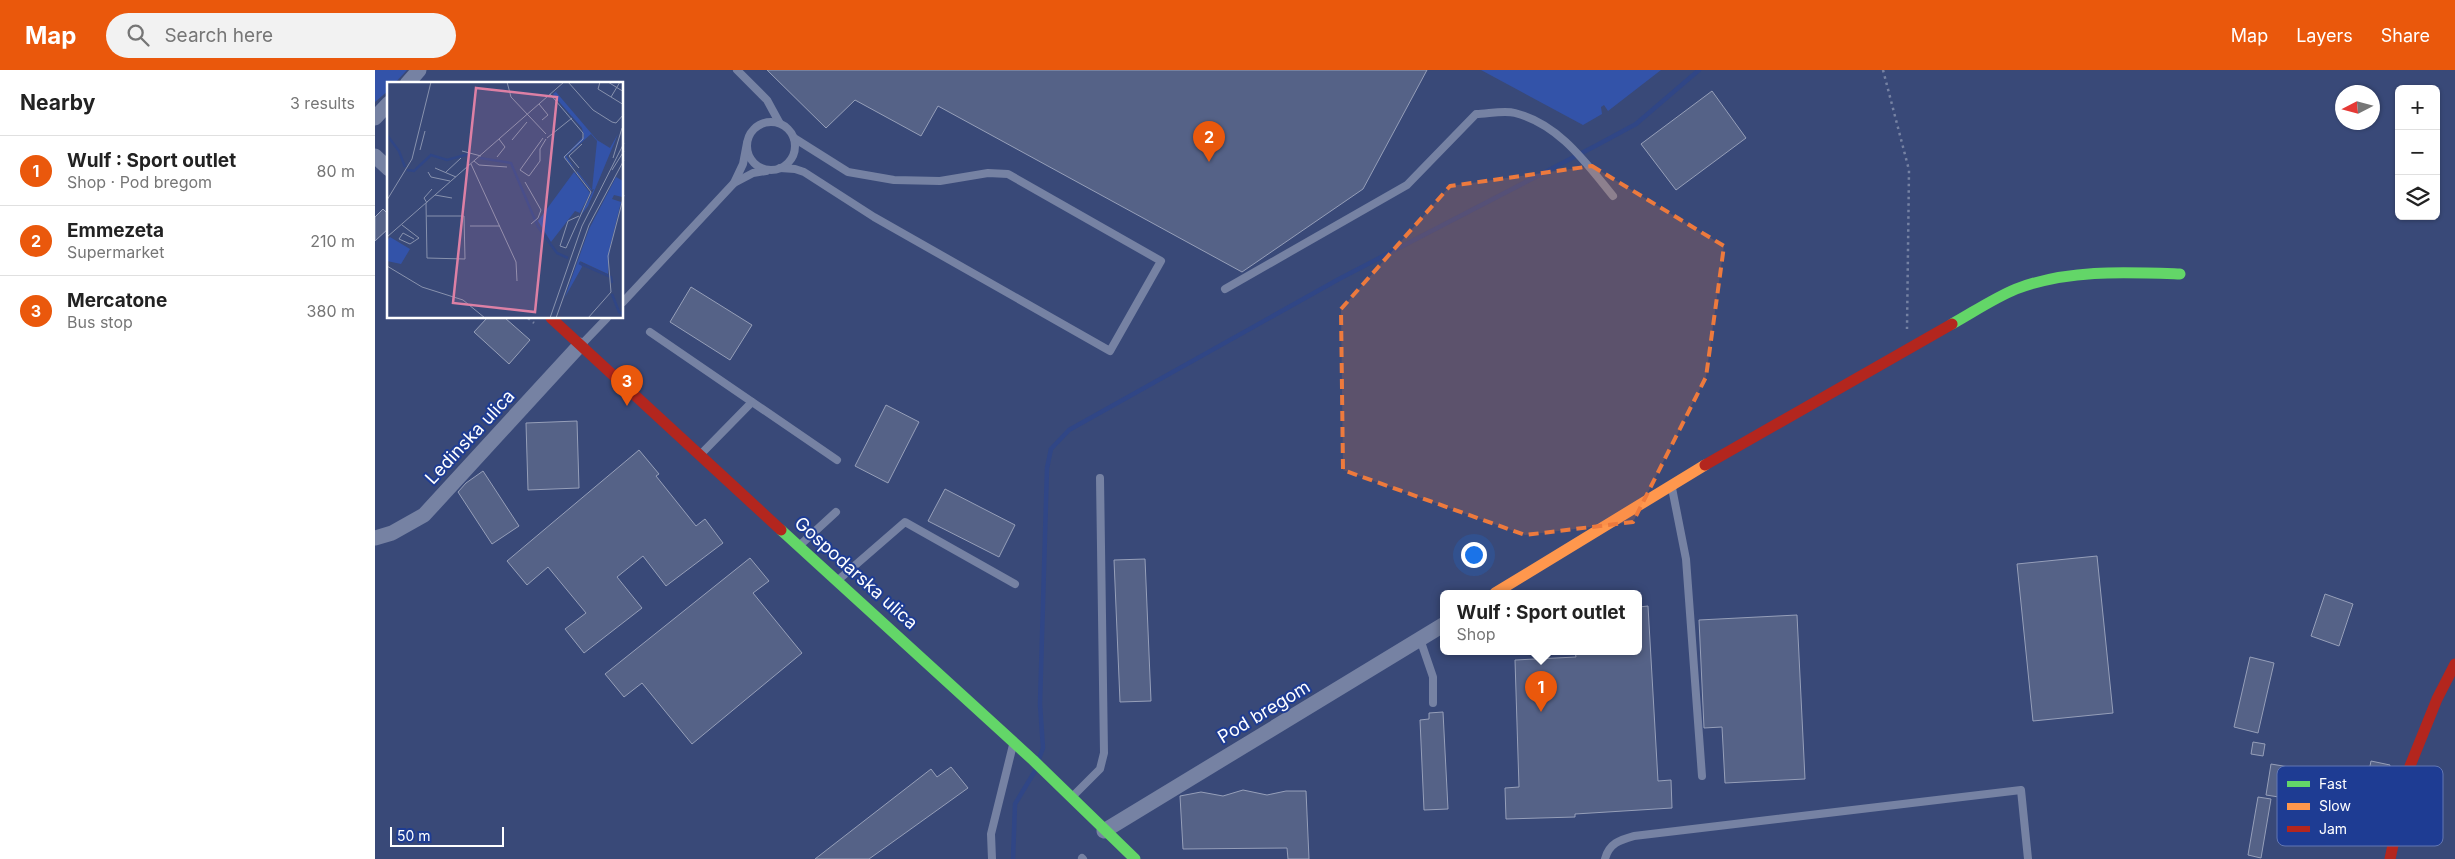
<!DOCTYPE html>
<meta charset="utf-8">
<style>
:root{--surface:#fff;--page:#f2f2f2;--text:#222;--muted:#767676;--line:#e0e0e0;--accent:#ea580c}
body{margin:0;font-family:Inter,sans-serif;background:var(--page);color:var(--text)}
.controls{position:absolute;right:15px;top:15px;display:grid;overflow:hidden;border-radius:8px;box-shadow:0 1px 4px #0004}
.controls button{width:45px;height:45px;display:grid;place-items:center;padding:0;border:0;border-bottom:1px solid var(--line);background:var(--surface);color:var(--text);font:25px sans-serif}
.compass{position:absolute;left:1960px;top:15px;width:45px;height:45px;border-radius:50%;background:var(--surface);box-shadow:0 1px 4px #0004;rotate:264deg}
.scale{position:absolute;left:15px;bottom:12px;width:114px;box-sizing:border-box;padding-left:5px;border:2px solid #fff;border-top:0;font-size:14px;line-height:18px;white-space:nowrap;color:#fff;-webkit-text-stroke:4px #1e3c93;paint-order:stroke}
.you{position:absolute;left:1098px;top:484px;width:18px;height:18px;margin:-12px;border:4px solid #fff;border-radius:50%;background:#1a73e8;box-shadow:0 0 0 8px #1a73e833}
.badge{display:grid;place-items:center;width:32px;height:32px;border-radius:50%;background:var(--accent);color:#fff;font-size:16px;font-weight:700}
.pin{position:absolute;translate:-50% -41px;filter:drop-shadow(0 1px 2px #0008)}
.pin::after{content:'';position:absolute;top:26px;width:18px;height:15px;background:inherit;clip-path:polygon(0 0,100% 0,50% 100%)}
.popup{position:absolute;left:1065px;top:520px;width:202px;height:65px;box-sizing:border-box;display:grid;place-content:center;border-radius:8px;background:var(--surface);filter:drop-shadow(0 1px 4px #0005);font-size:16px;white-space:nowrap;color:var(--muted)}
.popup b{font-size:19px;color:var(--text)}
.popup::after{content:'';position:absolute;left:50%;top:100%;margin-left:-10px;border:10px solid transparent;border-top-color:var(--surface)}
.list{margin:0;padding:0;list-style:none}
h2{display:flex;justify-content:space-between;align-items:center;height:65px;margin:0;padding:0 20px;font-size:21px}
h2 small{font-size:16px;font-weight:400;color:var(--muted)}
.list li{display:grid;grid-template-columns:32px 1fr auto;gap:15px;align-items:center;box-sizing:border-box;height:70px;padding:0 20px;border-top:1px solid var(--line)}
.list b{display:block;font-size:19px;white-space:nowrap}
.list p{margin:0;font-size:16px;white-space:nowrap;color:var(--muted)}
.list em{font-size:16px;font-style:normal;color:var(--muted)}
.icon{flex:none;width:28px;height:28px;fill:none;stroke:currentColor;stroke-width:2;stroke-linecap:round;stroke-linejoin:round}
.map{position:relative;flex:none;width:2080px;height:789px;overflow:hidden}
header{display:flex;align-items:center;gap:30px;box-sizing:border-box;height:70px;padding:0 25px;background:var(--accent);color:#fff}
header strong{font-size:24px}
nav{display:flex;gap:28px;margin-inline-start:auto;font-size:18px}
.search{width:350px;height:45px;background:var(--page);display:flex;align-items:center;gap:12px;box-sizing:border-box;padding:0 18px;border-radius:28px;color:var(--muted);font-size:19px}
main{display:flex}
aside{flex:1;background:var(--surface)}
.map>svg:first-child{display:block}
.green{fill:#3353a9}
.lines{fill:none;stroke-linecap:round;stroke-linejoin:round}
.stream{stroke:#304686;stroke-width:4.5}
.building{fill:#556287;stroke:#969fb9}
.path{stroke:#7682a3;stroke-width:2.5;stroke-dasharray:2.5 4;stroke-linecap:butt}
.lane{stroke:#7682a3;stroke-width:8}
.street{stroke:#7682a3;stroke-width:15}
.fast{stroke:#63d668;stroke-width:11}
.slow{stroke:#ff974d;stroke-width:11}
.jam{stroke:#b3261e;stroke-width:11}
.marked{fill:#ed7a3d;fill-opacity:0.2;stroke:#ed7a3d;stroke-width:4;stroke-dasharray:10 6;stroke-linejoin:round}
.labels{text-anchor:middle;stroke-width:4;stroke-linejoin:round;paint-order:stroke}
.street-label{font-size:18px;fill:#fff;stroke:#1e3c93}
.inset-river{fill:none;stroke:#304686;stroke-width:2.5}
.inset-road{fill:none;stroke:#8892ae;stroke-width:1}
.view{fill:#dd80a5;fill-opacity:0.15;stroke:#dd80a5;stroke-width:2.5}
.inset-edge{fill:none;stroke:#fff;stroke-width:2.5}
.key{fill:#1e3c93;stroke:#6276b3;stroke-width:1}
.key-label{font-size:14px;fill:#fff}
</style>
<header>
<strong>Map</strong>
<div class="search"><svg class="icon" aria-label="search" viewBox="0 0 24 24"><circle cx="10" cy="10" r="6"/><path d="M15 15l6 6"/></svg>Search here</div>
<nav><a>Map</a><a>Layers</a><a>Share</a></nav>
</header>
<main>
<aside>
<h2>Nearby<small>3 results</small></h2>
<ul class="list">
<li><span class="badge">1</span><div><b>Wulf : Sport outlet</b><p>Shop · Pod bregom</p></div><em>80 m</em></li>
<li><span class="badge">2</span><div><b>Emmezeta</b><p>Supermarket</p></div><em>210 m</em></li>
<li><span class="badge">3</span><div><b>Mercatone</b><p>Bus stop</p></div><em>380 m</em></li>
</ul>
</aside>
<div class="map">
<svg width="2080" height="789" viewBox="0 0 2080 789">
<rect width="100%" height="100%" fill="#394978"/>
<g class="green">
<polygon points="0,0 32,0 19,14 14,14 14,20 0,32"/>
<polygon points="1106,0 1286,0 1233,41 1229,35 1226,37 1227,44 1208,55"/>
</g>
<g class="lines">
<g class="stream">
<polyline points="664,689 668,678 665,634 672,398 676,379 694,360 964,209 1224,74 1261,54 1324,0"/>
<polyline points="638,789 640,734 660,701"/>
</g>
</g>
<g class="building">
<polygon points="392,0 1052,0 988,119 867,202 563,36 546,66 480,30 451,58"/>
<polygon points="1337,21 1371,68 1301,120 1266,74"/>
<polygon points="8,139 14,145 14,158 0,171 0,147"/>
<polygon points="316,217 377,255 355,290 295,252"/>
<polygon points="112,248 130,248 155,270 134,294 99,262"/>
<polygon points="511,335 544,352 513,413 480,396"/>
<polygon points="202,351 204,418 153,420 151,353"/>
<polygon points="264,380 284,404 281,406 321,456 330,449 348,473 291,516 268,486 242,507 267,538 209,583 190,559 211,543 173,497 152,515 132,491"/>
<polygon points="108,401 144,456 117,474 83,422 91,413"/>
<polygon points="570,419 640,455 624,487 553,451"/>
<polygon points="1722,486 1738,643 1658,651 1642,494"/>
<polygon points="375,488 394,511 378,523 427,583 317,674 267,613 249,627 230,604"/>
<polygon points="770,489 776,631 745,632 739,490"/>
<polygon points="1950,524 1978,534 1964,576 1936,566"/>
<polygon points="1273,536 1283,711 1296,710 1297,738 1200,744 1200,747 1131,749 1130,718 1144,717 1140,590 1201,587 1200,581 1264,581 1264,537"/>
<polygon points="1422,545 1430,709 1350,713 1347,657 1329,658 1324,550"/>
<polygon points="1875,587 1899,593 1883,663 1859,657"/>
<polygon points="1068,642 1073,739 1049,740 1045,650 1054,649 1054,643"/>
<polygon points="1878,672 1890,674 1888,686 1876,684"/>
<polygon points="1996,691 2015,695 2006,740 1987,736"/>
<polygon points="1896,694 1914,697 1910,728 1891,725"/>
<polygon points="576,697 593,718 494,789 440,789 556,699 562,707"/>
<polygon points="868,720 892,725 911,721 931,721 934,789 913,789 912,778 808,779 805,726 826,722 848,726"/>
<polygon points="1883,727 1896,729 1886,788 1873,785"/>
</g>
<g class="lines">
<g class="path">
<polyline points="1508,0 1534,100 1532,259"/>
<polyline points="153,248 159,253"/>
</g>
<g class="lane">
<polyline points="362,0 392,30 404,52"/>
<circle cx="396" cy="76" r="24"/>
<polyline points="405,98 420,99 429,102 499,147 735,281 786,191 633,104 613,103 565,111 519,110 473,102 419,68"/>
<polyline points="359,113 378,103 391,101"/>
<path d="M850 219 1032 115 1101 44C1112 44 1129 40 1140 43 1184 54 1211 93 1238 126"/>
<polyline points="248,232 359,113 368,94 372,73"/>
<polyline points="275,262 462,390"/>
<polyline points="207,274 232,248"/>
<polyline points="325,385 377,332"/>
<polyline points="1297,418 1311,489 1327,706"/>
<polyline points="424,476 461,442"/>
<polyline points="462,511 530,452 640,514"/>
<polyline points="1045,569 1058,607 1058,633"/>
<polyline points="697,727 725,699 729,683 725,408"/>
<polyline points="707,788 708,789"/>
<polyline points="617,789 616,764 638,675"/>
<path d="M1230 789C1234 773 1245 770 1259 766L1646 720 1653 789"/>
</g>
<g class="street">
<polyline points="32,14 44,0"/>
<polyline points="0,48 14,33"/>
<polyline points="0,86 14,99"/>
<polyline points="0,468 17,463 49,445 205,275"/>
<polyline points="729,761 1068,555"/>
</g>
<g class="fast">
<path d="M1577 254C1597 243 1619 228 1641 219 1693 199 1751 202 1805 204"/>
<polyline points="406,460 658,690 760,789"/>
</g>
<polyline class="slow" points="1120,523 1330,395"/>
<g class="jam">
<polyline points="176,248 406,460"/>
<polyline points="1330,395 1577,254"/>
<polyline points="2015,789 2035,696 2062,629 2080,594"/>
</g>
</g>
<path class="marked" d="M1217 96 1349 176 1331 307 1258 452 1150 465 968 400 966 239 1075 116Z"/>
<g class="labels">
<g class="street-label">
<text transform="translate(95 367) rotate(-47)" y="6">Ledinska ulica</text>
<text transform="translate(481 503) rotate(42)" y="6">Gospodarska ulica</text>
<text transform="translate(889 642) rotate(-31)" y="6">Pod bregom</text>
</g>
</g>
<g transform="translate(12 12)">
<rect width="236" height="236" fill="#394978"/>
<path d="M180 1 169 10 210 58 223 66 231 52 201 124 194 133 207 107 204 108 191 92 190 91V89L205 108 210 59 204 52 179 74 188 87 179 77 178 74 179 73 197 54 195 46 167 14 166 12ZM187 90 203 111 193 131 188 129 164 160 151 139ZM229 95 236 99V108L235 115 227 113 225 117 234 120 223 165 221 192 193 179 195 185 178 215 202 147ZM3 155 23 167 14 182 0 179V158Z" fill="#3353a9"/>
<path class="inset-river" d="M0 53 12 69 18 85M93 76 124 81 151 145 170 171 181 176M20 88 27 89 44 73 60 78 82 72M192 181 224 195 225 201M225 212 232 230 237 232"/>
<path class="inset-road" d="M120 0 124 15 159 52M181 0 206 28 225 40 229 41 237 32M213 0 211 7 237 23M221 0 237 10M163 12 196 51V57L177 75 204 110 179 166 173 164 181 139 192 134M224 15 233 0M152 22 161 33 155 38M156 56 133 88 142 94 153 79V67L159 57M160 56 185 36M125 58 140 40M33 68 38 49M75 69 94 74M110 75 118 65 112 57M226 76 235 46M87 79 92 83 120 85M84 82 129 180 130 199M48 86 69 95M192 86 182 74 195 62M225 88 237 69M41 90 44 95 63 99M59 90 74 76M138 100 154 128 151 136 144 142M48 113 65 116M0 118 25 77 44 0M39 121 40 176 78 177 77 134H40M40 121 37 116 45 107M15 143 32 156 23 162 12 157 16 151 27 157M83 144H113M0 155 177 0M0 184 35 205 76 218 98 236M163 236 195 144 237 61M169 236 202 143 237 78M201 236 224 210 221 174 237 113"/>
<path class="view" d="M89 6 170 15 148 230 66 221Z"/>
<rect width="236" height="236" class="inset-edge"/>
</g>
<rect x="1902" y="696" width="166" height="80" rx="8" class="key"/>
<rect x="1912" y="711" width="23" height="6" fill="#63d668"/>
<rect x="1912" y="733" width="23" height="7" fill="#ff974d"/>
<rect x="1912" y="756" width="23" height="6" fill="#b3261e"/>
<g class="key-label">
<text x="1944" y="719">Fast</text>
<text x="1944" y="741">Slow</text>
<text x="1944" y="764">Jam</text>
</g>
</svg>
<div class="controls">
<button>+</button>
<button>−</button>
<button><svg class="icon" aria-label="layers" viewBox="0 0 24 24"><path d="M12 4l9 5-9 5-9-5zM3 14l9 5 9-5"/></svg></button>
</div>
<svg class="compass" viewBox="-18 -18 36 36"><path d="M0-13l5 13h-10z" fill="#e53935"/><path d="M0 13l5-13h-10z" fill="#767676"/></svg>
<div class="scale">50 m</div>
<div class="you"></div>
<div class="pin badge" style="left:1166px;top:642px">1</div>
<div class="popup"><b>Wulf : Sport outlet</b>Shop</div>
<div class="pin badge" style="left:834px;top:92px">2</div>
<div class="pin badge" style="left:252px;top:336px">3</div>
</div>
</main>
